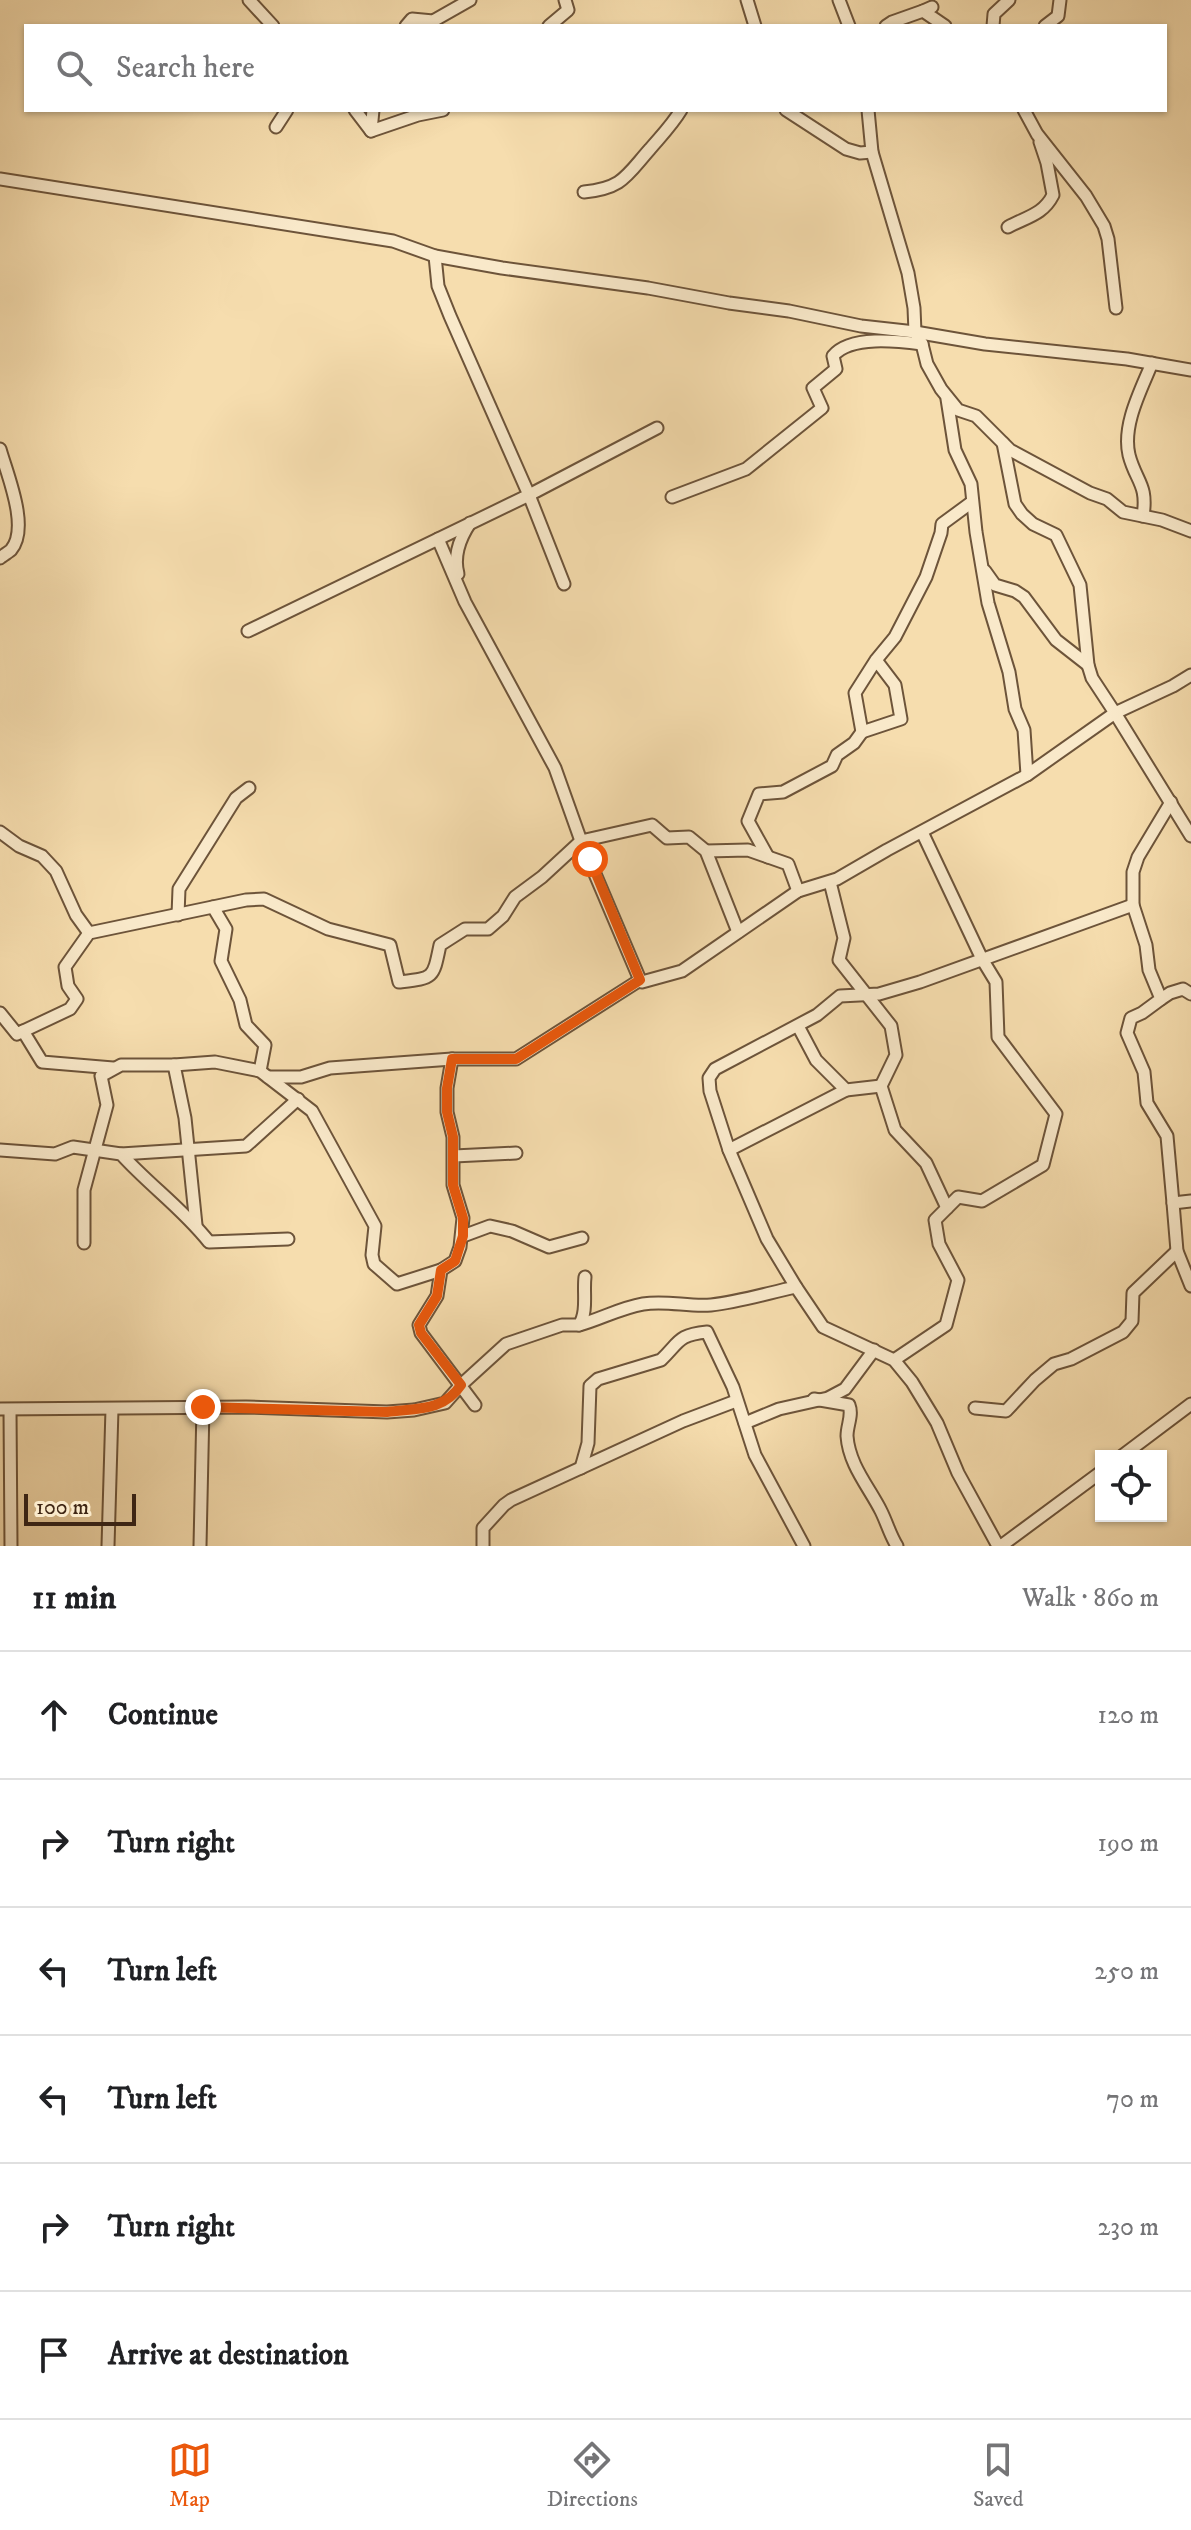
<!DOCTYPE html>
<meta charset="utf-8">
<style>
:root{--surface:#fff;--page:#f2f2f2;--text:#202124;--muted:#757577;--line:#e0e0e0;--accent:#ea580c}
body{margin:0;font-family:"IM FELL DW Pica",serif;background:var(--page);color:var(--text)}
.controls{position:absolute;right:24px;bottom:24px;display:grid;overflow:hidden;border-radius:0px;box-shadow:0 2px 6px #0004}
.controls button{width:72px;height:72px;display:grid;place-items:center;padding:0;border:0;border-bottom:2px solid var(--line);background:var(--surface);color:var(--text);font:40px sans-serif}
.scale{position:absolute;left:24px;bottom:20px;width:112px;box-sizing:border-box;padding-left:8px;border:4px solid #3f2614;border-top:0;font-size:22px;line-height:28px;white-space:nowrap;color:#3f2614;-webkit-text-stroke:6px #f9e9ca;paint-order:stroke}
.stop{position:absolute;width:24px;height:24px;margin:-18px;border:6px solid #ea580c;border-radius:50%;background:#fff}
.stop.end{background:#ea580c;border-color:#fff;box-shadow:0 2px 8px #0008}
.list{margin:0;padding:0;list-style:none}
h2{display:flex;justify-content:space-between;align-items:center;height:104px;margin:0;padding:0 32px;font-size:34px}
h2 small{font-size:26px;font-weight:400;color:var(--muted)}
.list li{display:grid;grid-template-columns:52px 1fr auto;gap:24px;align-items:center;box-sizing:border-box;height:128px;padding:0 32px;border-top:2px solid var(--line)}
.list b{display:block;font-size:30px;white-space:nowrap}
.list em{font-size:26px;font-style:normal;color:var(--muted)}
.icon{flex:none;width:44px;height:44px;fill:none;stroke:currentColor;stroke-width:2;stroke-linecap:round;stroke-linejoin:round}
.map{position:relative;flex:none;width:1191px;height:1546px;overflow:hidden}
.search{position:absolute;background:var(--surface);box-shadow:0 2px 6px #0004;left:24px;right:24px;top:24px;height:88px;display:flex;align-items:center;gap:20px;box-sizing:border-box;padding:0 28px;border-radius:0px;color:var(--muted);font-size:30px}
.sheet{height:872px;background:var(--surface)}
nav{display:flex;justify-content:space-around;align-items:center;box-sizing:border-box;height:112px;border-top:2px solid var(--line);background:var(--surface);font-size:22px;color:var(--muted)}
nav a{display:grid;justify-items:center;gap:4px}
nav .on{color:var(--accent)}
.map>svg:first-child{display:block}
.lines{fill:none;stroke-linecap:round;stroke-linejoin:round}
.minor-casing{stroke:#6d543a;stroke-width:15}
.minor{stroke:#f9e9ca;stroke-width:11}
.route{stroke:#ea580c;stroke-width:10}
</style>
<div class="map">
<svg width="1191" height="1546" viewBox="0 0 1191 1546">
<rect width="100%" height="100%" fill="#f6ddae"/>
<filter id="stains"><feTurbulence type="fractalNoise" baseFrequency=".0025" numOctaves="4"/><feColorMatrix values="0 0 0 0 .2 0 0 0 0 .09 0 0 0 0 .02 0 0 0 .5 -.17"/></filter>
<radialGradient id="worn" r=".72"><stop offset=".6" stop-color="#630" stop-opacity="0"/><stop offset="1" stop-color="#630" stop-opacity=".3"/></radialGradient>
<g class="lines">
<defs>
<g id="minor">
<polyline points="249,0 273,26"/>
<polyline points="747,0 755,26"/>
<polyline points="839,0 849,26"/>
<polyline points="932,7 923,11 945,26"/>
<polyline points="406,26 412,19 433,21 470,0"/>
<polyline points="549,26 568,10 565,0"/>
<polyline points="886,26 892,22 923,11"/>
<polyline points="993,26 994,14 1009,0"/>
<polyline points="1045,26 1058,16 1060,0"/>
<polyline points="355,110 371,131 373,110"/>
<polyline points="786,110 846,149 860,153 872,152"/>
<polyline points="868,110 872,152 908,273 914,308 915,332 922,344 927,364 941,389 958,410 976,416 1010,450 1090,493 1107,499 1123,512 1162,520 1191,531"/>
<polyline points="1024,110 1037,134 1086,196 1104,226 1108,239 1116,308"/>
<polyline points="276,127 287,110"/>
<polyline points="371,131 418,115 443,110"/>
<polyline points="0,179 393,241 435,256 502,268 648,288 729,303 789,311 861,326 915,332 985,344 1127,359 1191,370"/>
<path d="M584 192C623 188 626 176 650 149 661 136 672 125 681 110"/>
<path d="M1008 227C1026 217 1043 215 1053 195L1047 163 1040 142"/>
<polyline points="947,399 955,450 971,484 976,532 988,603 1009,672 1015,709 1024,730 1027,775"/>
<polyline points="1003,443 1015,504 1022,514 1033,524 1056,535 1080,585 1088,665 1092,678 1115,713 1191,836"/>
<path d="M0 449C7 474 30 528 11 550 10 551 1 557 0 558"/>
<path d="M672 497 746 469 822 408 813 388 836 369 833 356C850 335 898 341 922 344"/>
<path d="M1143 516C1148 484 1136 482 1129 455 1122 425 1141 390 1152 363"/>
<polyline points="438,539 465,602 555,768 581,841 652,825 667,838 689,837 706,851 738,932"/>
<polyline points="985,571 995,585 1015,591 1024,597 1056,640 1088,665"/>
<path d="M458 574C453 555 460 538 470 523"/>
<polyline points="564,584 529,495 657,428"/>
<polyline points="248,631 529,495 450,316 438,286 435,256"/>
<polyline points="876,660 895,685 901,719 862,732 855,693 876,660 895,637 926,577 941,533 942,524 972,502"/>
<polyline points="1171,802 1138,857 1133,872 1133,905 1146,945 1149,970 1161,999 1142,1013 1131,1018 1127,1033 1144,1072 1147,1103 1167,1136 1173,1203"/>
<polyline points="0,832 19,846 42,856 56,871 76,915 89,933"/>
<polyline points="706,851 748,850 788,864 798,891"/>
<polyline points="768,857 748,821 759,794 783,792 832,766 837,755 854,743 862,732"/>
<polyline points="830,882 844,938 839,960 891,1026 896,1055 881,1086 895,1130 926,1163 947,1208"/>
<polyline points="213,907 226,929 221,961 240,1000 246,1025 265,1045 260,1071"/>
<polyline points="178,915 179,889 236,798 249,788"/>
<polyline points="1161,999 1170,993 1183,989 1191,994"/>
<path d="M0 1013 17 1034 70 1009 77 999 68 986 65 967 89 933 246 900 264 899 328 929 390 945 399 982C434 978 433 979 440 945L465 929H488L503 916 515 897 542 877 581 841 640 980"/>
<polyline points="798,1026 816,1060 846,1090 881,1086"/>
<polyline points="23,1031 42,1062 113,1068"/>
<polyline points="174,1065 185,1118 196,1225"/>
<polyline points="268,1077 301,1077 330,1068 452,1059 516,1059 640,980 642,982 682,971 798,891 837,879 887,850 1027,775 1115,713 1173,686 1191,675"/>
<path d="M0 1150 55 1154 73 1147 121 1154C150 1186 182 1208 209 1242L288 1239"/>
<polyline points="729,1150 846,1090"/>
<polyline points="121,1154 246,1146 298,1099"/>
<polyline points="454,1156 516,1153"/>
<polyline points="1191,1201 1173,1203 1177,1251 1191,1286"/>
<polyline points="463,1236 490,1226 512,1231 549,1247 582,1238"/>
<polyline points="84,1243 84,1190 107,1105 101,1076 121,1065 174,1065 215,1062 260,1071 312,1111 375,1226 372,1255 374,1264 397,1284 441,1270 455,1261 460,1247 463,1218 453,1185 453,1137 447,1112 447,1088 452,1059"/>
<polyline points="441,1270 437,1296 419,1325 421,1333 475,1405"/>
<path d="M579 1325C601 1319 620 1308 643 1304 666 1300 688 1307 711 1305 739 1302 768 1293 796 1287"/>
<polyline points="894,1360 946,1325 958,1280 939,1244 935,1220 958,1197 982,1201 1043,1165 1056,1114 998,1037 996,982 982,959 922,832"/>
<path d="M814 1399 849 1405C853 1415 847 1425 847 1436 849 1465 869 1487 881 1511 887 1523 890 1535 897 1546"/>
<polyline points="975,1408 1006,1411 1035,1380 1054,1364 1071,1359 1123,1332 1132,1321 1133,1293 1177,1251"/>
<path d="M0 1409 246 1407 387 1412 414 1410 445 1403 461 1385 506 1344 562 1325H579C588 1312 583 1292 585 1277"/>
<polyline points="10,1410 11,1546"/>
<polyline points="745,1423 779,1409 828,1398 845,1389 874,1350"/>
<polyline points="1122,1456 1191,1404"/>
<path d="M581 1468 588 1443 590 1386 598 1379 661 1360C680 1342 677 1335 707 1332L733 1387 755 1455 804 1546"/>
<polyline points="108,1546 112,1409"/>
<polyline points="200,1546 203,1407"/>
<polyline points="483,1546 483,1528 504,1505 511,1500 683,1421 736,1401"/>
<polyline points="998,1546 958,1473 937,1423 912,1382 894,1360 823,1327 796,1287 767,1239 729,1150 710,1091 709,1078 715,1069 817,1015 840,996 879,994 920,982 1133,905"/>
<polyline points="1001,1546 1101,1472"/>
</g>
</defs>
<use href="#minor" class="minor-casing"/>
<use href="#minor" class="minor"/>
</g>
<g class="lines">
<path class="route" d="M203 1407 387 1412C416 1408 443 1412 461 1385L421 1333 419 1325 437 1296 441 1270 455 1261 463 1236V1218L453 1185V1137L447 1112V1088L452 1059H516L640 980 590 859"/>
</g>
<rect width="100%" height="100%" filter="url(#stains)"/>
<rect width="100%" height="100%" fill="url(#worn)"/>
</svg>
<div class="controls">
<button><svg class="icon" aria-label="locate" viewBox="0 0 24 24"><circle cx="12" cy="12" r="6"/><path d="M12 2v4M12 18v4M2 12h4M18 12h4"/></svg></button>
</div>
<div class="scale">100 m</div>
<div class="stop" style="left:590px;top:859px"></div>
<div class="stop end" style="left:203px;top:1407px"></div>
<div class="search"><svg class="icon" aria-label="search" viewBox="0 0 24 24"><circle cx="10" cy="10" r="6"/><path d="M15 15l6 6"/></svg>Search here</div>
</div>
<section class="sheet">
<h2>11 min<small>Walk · 860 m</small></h2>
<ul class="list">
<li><svg class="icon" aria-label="ahead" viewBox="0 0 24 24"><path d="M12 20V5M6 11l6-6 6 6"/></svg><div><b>Continue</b></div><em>120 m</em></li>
<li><svg class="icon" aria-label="right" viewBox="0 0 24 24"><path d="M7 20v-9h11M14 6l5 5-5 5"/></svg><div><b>Turn right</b></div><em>190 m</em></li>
<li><svg class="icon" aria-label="left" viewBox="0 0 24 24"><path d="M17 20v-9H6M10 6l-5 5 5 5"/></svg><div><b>Turn left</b></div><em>250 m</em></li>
<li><svg class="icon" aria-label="left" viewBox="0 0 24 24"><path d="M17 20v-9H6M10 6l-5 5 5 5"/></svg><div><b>Turn left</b></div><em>70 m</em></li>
<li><svg class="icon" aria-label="right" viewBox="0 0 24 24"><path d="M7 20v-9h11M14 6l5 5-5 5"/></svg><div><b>Turn right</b></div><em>230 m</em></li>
<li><svg class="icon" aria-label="arrive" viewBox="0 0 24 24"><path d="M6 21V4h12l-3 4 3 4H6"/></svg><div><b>Arrive at destination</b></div></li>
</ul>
</section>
<nav>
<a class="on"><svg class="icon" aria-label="map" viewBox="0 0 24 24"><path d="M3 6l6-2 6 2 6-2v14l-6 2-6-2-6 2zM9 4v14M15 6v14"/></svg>Map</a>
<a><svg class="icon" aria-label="directions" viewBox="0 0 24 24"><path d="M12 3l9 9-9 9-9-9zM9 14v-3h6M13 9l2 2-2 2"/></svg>Directions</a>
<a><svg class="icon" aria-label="saved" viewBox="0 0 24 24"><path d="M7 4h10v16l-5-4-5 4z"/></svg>Saved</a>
</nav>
